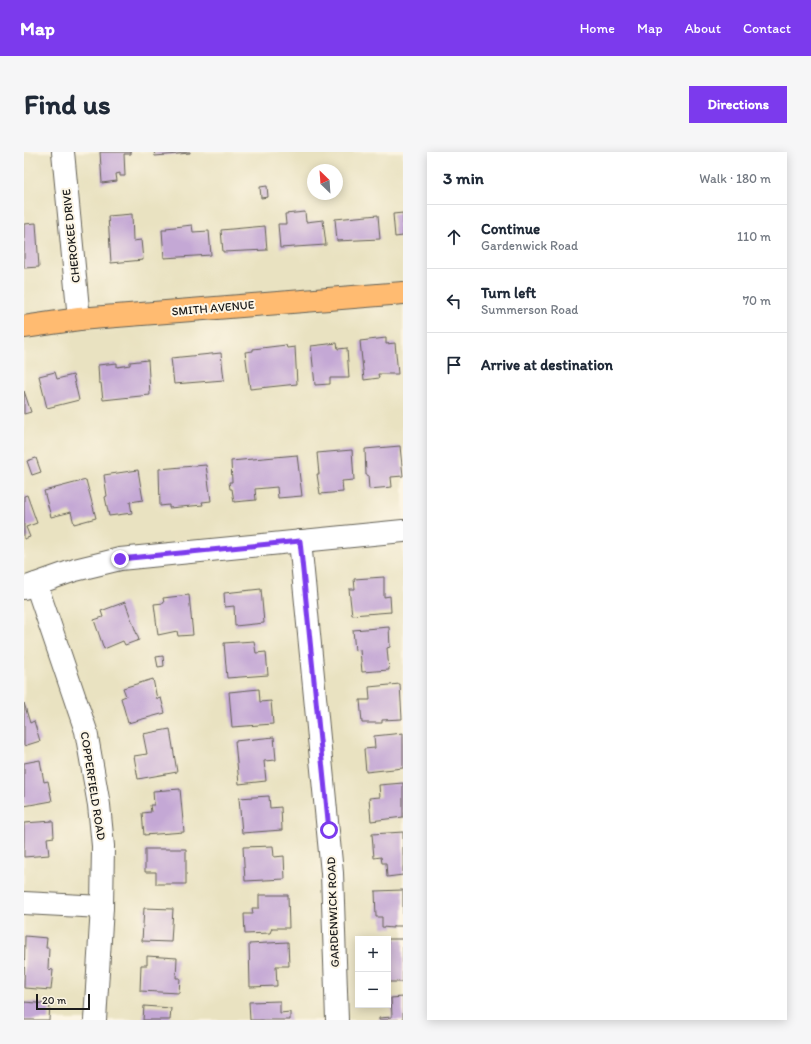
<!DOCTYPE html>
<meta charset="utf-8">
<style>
:root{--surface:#fff;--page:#f6f6f7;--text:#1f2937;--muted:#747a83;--line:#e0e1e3;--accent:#7c3aed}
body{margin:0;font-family:Itim,sans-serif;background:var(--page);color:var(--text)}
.controls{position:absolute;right:12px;bottom:12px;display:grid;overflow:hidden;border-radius:0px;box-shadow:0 2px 10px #0003}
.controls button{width:36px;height:36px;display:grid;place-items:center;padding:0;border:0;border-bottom:1px solid var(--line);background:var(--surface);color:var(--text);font:20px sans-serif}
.compass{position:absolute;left:283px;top:12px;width:36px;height:36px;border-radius:50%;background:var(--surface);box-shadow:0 2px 10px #0003;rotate:335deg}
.scale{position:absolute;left:12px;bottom:10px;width:54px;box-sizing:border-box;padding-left:4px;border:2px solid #1c1c1c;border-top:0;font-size:11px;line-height:14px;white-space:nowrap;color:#1c1c1c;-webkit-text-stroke:3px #fcf5e5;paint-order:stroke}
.stop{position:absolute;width:12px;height:12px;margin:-9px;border:3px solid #7c3aed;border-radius:50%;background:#fff}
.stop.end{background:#7c3aed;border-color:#fff;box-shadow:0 1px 4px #0008}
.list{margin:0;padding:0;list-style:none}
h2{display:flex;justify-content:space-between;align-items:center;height:52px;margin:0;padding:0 16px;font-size:17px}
h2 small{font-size:13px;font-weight:400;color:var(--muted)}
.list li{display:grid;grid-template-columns:26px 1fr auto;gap:12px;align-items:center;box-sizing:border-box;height:64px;padding:0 16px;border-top:1px solid var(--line)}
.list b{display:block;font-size:15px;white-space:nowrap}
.list p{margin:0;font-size:13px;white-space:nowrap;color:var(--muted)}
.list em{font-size:13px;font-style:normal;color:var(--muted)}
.icon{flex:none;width:22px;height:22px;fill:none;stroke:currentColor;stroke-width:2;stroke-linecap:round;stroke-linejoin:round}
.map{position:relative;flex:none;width:379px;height:868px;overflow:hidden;border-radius:0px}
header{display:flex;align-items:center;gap:24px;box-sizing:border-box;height:56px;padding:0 20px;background:var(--accent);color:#fff}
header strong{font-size:19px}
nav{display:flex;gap:22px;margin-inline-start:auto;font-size:14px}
.intro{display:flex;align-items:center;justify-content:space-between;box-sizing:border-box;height:96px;padding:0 24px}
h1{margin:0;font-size:28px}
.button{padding:10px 18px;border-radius:0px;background:var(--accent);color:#fff;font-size:14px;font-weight:700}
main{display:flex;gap:24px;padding:0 24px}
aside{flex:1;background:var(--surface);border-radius:0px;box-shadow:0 2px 10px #0003}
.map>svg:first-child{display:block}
.building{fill:#c4a8d5}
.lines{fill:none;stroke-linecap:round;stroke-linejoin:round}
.minor-casing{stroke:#646156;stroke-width:24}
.major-casing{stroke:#646156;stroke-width:24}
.minor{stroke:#fff;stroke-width:22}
.major{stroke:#ffbb71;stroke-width:22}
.route{stroke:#7c3aed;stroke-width:5}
.labels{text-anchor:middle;stroke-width:4;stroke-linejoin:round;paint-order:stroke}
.street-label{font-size:12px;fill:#1c1c1c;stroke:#fcf5e5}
</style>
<header>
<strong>Map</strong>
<nav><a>Home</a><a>Map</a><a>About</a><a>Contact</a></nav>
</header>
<div class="intro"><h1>Find us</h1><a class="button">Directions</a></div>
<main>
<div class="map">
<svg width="379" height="868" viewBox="0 0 379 868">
<rect width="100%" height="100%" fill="#fcf5e5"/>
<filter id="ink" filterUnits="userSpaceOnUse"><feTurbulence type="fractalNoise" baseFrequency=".025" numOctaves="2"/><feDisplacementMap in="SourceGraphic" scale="8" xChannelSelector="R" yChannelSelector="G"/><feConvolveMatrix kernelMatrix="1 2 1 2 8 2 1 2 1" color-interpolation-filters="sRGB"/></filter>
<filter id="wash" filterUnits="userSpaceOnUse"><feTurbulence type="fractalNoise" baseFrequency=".012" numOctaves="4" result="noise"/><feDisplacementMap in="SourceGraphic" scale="16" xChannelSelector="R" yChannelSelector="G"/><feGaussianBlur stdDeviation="0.9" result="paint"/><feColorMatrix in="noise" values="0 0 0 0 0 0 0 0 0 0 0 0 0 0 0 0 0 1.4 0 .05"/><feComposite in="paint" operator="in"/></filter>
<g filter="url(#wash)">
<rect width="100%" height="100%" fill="#e9e2c1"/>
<g id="blocks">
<g class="building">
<polygon points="76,0 107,0 107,2 100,2 101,24 96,24 96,21 92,22 93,29 78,31"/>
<polygon points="130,0 166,0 166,1 131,4"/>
<polygon points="243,34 244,45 237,46 236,35"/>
<polygon points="281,60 282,70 299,68 302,93 256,96 254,72 262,72 261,62"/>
<polygon points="379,61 379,84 371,85 369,62"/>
<polygon points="108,62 109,89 117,88 119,108 87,111 84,64"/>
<polygon points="354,63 356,87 313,89 311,67"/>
<polygon points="12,71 15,115 0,116 0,72"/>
<polygon points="168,73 169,80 185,79 187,103 140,106 138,78 143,78 142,76"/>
<polygon points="241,74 243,98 199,100 197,78"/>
<polygon points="362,186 362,192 371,191 374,222 354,222 355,226 340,228 336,189"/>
<polygon points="313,191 314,197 323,196 325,226 306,226 306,232 291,233 287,194"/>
<polygon points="262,193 263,196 271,195 273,232 226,237 221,200 229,199 229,197"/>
<polygon points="197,201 200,228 150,232 147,206"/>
<polygon points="124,208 126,243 79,248 77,231 75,231 74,213 93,211 93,215 106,213 106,210"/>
<polygon points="31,220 33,227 49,223 55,248 23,256 15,224"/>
<polygon points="0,239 7,260 0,262"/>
<polygon points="376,294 379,324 367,325 368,335 345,337 344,323 342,323 341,297"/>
<polygon points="328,298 330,328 318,329 319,340 296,342 293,322 295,322 293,301"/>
<polygon points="273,303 278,344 254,346 253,335 231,337 232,348 210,350 208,337 206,337 205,330 208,330 207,309"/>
<polygon points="12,306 17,320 8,323 3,309"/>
<polygon points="182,313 187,349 178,350 179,353 145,356 145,353 136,354 135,317"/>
<polygon points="114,318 119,348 106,350 108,361 85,364 81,345 83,344 80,323"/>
<polygon points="62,328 72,366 50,372 47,360 27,365 20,339"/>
<polygon points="3,343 13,371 2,375 6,385 0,387 0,344"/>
<polygon points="360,425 360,445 366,444 367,460 328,463 325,437 331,437 330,427"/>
<polygon points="237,437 240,471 211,474 210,454 201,455 200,441"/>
<polygon points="165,443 169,483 154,484 153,479 134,483 130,452 140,451 139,446"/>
<polygon points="101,450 115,488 101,493 99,489 80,497 70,468 79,465 77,459"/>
<polygon points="365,475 366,495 363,496 365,518 338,520 336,498 331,499 329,478"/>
<polygon points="230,489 232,501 242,500 244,523 203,526 200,491"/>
<polygon points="139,504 140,514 134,515 132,505"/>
<polygon points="129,527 133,547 137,546 141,561 104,571 97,546 102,544 99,536"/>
<polygon points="376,532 378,567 358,568 358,571 338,571 336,548 346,548 345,535"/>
<polygon points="235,537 236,550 247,549 249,572 208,575 205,540"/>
<polygon points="0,551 6,571 10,569 16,589 0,594"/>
<polygon points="146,577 153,620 114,627 110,604 123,602 119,582"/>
<polygon points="379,581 379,616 342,620 340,597 351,596 350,584"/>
<polygon points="250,585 252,608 240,609 242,629 215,632 211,589"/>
<polygon points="16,608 20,630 24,629 28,649 0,654 0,611"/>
<polygon points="379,631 379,665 347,669 345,646 356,645 355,633"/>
<polygon points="156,637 160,680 120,683 118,661 127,660 126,653 130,653 129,639"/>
<polygon points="245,644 246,656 257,655 258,678 218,681 215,646"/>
<polygon points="29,669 30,685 23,686 25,703 0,705 0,671"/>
<polygon points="379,680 379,723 363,725 362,711 358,711 357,705 350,706 348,682"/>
<polygon points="249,694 250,705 260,704 261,727 221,729 219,695"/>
<polygon points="121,697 162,697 162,732 132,732 132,720 121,720"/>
<polygon points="379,738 379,774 369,774 369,776 358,775 358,765 352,765 351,739"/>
<polygon points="235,743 264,743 265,776 248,776 246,781 221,782 220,762 229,762 228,756 235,756"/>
<polygon points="120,756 149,757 147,790 118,789"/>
<polygon points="1,784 23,786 22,796 25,796 24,817 29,818 27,838 0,836"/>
<rect x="364" y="787" width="15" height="43"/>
<polygon points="264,790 265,814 252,814 253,834 226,835 225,792"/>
<polygon points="123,804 153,806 152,826 156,826 155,841 116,839 117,813 123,813"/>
<polygon points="379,845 379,868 355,868 355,866 368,865 367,846"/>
<polygon points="256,849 256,861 266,860 266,868 226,868 225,850"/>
<polygon points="0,850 26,852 25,868 0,868"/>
<polygon points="120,854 147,856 146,868 119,868"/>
</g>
</g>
</g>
<g filter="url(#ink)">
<use href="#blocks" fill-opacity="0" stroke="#646156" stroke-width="1"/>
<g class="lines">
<defs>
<g id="minor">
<polyline points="39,0 55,167"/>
<polyline points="276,389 308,721 313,868"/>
<polyline points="12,432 62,579 75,653 79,694 78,755 71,868"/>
<polyline points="0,436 51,418 96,407 379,379"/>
<polyline points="0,751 78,755"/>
</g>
<polyline id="major" points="0,175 55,167 379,141"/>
</defs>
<use href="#minor" class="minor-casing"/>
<use href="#major" class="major-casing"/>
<use href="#minor" class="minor"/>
<use href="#major" class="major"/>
</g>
</g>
<g class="lines" filter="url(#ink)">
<polyline class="route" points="96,407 276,389 305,678"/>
</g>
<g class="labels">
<g class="street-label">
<text transform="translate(47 84) rotate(-96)" y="4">CHEROKEE DRIVE</text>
<text transform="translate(189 156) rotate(-5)" y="4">SMITH AVENUE</text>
<text transform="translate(69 634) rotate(81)" y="4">COPPERFIELD ROAD</text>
<text transform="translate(309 760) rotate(-92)" y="4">GARDENWICK ROAD</text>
</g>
</g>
</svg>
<div class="controls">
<button>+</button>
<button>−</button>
</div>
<svg class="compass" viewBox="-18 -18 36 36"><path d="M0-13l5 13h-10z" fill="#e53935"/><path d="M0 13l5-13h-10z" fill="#747a83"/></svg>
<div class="scale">20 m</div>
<div class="stop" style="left:305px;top:678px"></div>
<div class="stop end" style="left:96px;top:407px"></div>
</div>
<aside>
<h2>3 min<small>Walk · 180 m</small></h2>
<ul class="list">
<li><svg class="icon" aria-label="ahead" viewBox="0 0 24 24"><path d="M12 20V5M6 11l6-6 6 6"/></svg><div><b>Continue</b><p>Gardenwick Road</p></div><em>110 m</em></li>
<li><svg class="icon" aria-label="left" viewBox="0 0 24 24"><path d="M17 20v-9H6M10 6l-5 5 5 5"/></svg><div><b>Turn left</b><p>Summerson Road</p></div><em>70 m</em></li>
<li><svg class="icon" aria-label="arrive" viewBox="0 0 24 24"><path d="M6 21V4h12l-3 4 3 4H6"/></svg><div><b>Arrive at destination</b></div></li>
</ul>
</aside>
</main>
